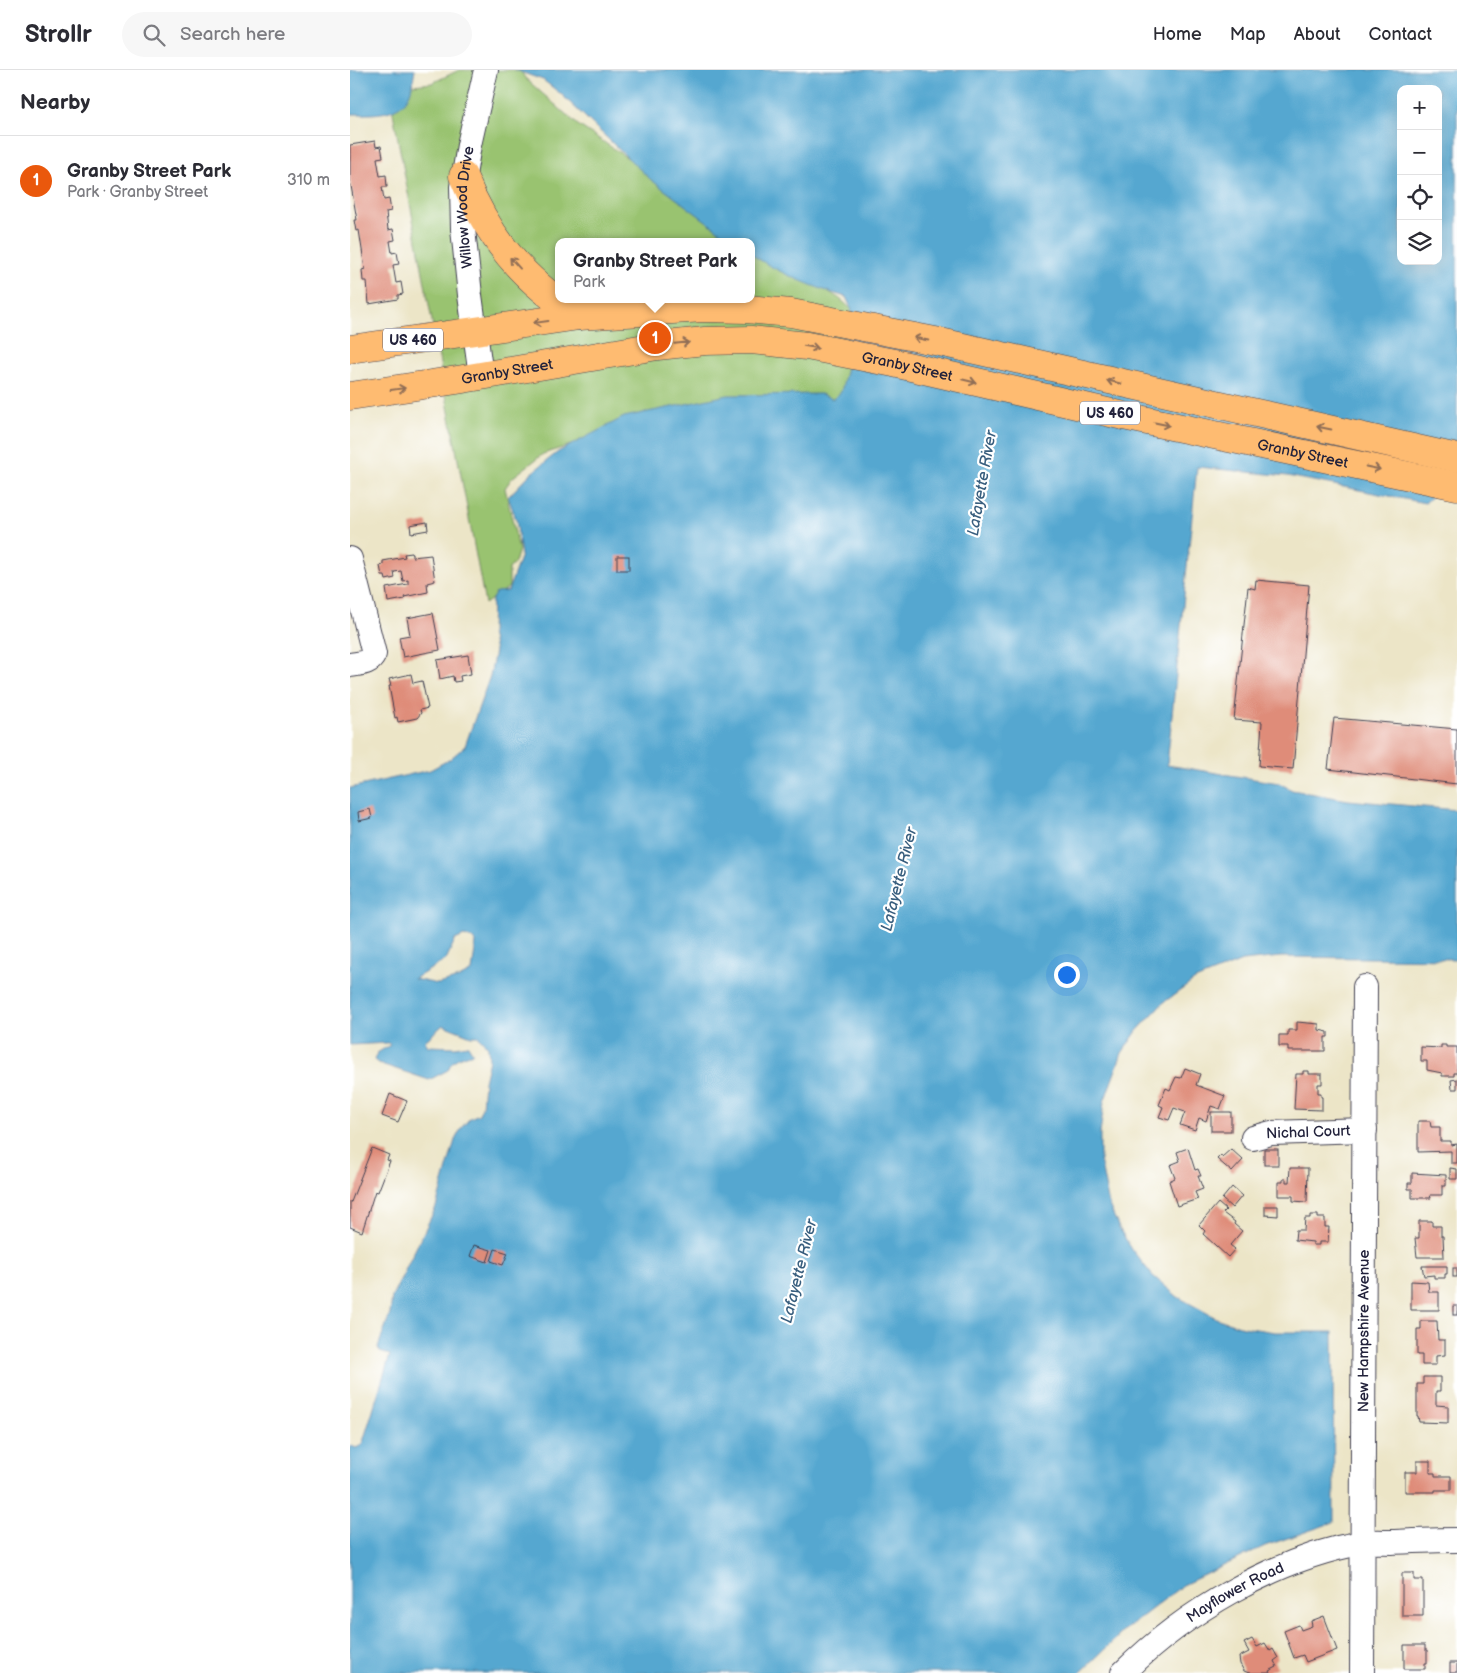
<!DOCTYPE html>
<meta charset="utf-8">
<style>
:root{--surface:#fff;--page:#f7f7f7;--text:#2b2b33;--muted:#7c7c81;--line:#e1e1e2;--accent:#ea580c}
body{margin:0;font-family:"Balsamiq Sans",sans-serif;background:var(--page);color:var(--text)}
.controls{position:absolute;right:15px;top:15px;display:grid;overflow:hidden;border-radius:10px;box-shadow:0 5px 20px #0002}
.controls button{width:45px;height:45px;display:grid;place-items:center;padding:0;border:0;border-bottom:1px solid var(--line);background:var(--surface);color:var(--text);font:25px sans-serif}
.you{position:absolute;left:716px;top:904px;width:18px;height:18px;margin:-12px;border:4px solid #fff;border-radius:50%;background:#1a73e8;box-shadow:0 0 0 8px #1a73e833}
.badge{display:grid;place-items:center;width:32px;height:32px;border-radius:50%;background:var(--accent);color:#fff;font-size:16px;font-weight:700}
.pin{position:absolute;translate:-50% -50%;border:2px solid #fff;box-shadow:0 1px 5px #0006}
.popup{position:absolute;left:205px;top:168px;width:200px;height:65px;box-sizing:border-box;display:grid;place-content:center;border-radius:10px;background:var(--surface);filter:drop-shadow(0 1px 4px #0005);font-size:16px;white-space:nowrap;color:var(--muted)}
.popup b{font-size:19px;color:var(--text)}
.popup::after{content:'';position:absolute;left:50%;top:100%;margin-left:-10px;border:10px solid transparent;border-top-color:var(--surface)}
.list{margin:0;padding:0;list-style:none}
h2{display:flex;justify-content:space-between;align-items:center;height:65px;margin:0;padding:0 20px;font-size:21px}
h2 small{font-size:16px;font-weight:400;color:var(--muted)}
.list li{display:grid;grid-template-columns:32px 1fr auto;gap:15px;align-items:center;box-sizing:border-box;height:90px;padding:0 20px;border-top:1px solid var(--line)}
.list b{display:block;font-size:19px;white-space:nowrap}
.list p{margin:0;font-size:16px;white-space:nowrap;color:var(--muted)}
.list em{font-size:16px;font-style:normal;color:var(--muted)}
.icon{flex:none;width:28px;height:28px;fill:none;stroke:currentColor;stroke-width:2;stroke-linecap:round;stroke-linejoin:round}
.map{position:relative;flex:none;width:1107px;height:1603px;overflow:hidden}
header{display:flex;align-items:center;gap:30px;box-sizing:border-box;height:70px;padding:0 25px;background:var(--surface);border-bottom:1px solid var(--line)}
header strong{font-size:24px}
nav{display:flex;gap:28px;margin-inline-start:auto;font-size:18px}
.search{width:350px;height:45px;background:var(--page);display:flex;align-items:center;gap:12px;box-sizing:border-box;padding:0 18px;border-radius:28px;color:var(--muted);font-size:19px}
main{display:flex}
aside{flex:1;background:var(--surface)}
.map>svg:first-child{display:block}
.green{fill:#99c36f;stroke:#5e7255;fill-rule:evenodd}
.water{fill:#54a7d0;stroke:#3b6486;fill-rule:evenodd}
.building{fill:#df8c79}
.lines{fill:none;stroke-linecap:round;stroke-linejoin:round}
.minor-casing{stroke:#403f50;stroke-width:26}
.major-casing{stroke:#403f50;stroke-width:29}
.minor{stroke:#fff;stroke-width:24}
.major{stroke:#febb71;stroke-width:28}
.oneway{stroke:#906e56}
.labels{text-anchor:middle;stroke-width:4.5;stroke-linejoin:round;paint-order:stroke}
.shield{fill:#fff;stroke:#646476;stroke-width:1}
.shield-label{font-size:14px;font-weight:bold;fill:#22223b}
.street-label{font-size:15px;fill:#22223b;stroke:#fff}
.water-label{font-size:16px;font-style:italic;fill:#385e7e;stroke:#fff}
</style>
<header>
<strong>Strollr</strong>
<div class="search"><svg class="icon" aria-label="search" viewBox="0 0 24 24"><circle cx="10" cy="10" r="6"/><path d="M15 15l6 6"/></svg>Search here</div>
<nav><a>Home</a><a>Map</a><a>About</a><a>Contact</a></nav>
</header>
<main>
<aside>
<h2>Nearby<small></small></h2>
<ul class="list">
<li><span class="badge">1</span><div><b>Granby Street Park</b><p>Park · Granby Street</p></div><em>310 m</em></li>
</ul>
</aside>
<div class="map">
<svg width="1107" height="1603" viewBox="0 0 1107 1603">
<rect width="100%" height="100%" fill="#fff"/>
<filter id="ink" filterUnits="userSpaceOnUse"><feTurbulence type="fractalNoise" baseFrequency=".02" numOctaves="2"/><feDisplacementMap in="SourceGraphic" scale="10" xChannelSelector="R" yChannelSelector="G"/><feConvolveMatrix kernelMatrix="1 2 1 2 8 2 1 2 1" color-interpolation-filters="sRGB"/></filter>
<filter id="wash" filterUnits="userSpaceOnUse"><feTurbulence type="fractalNoise" baseFrequency=".0096" numOctaves="4" result="noise"/><feDisplacementMap in="SourceGraphic" scale="20" xChannelSelector="R" yChannelSelector="G"/><feGaussianBlur stdDeviation="1.12" result="paint"/><feColorMatrix in="noise" values="0 0 0 0 0 0 0 0 0 0 0 0 0 0 0 0 0 1.4 0 .05"/><feComposite in="paint" operator="in"/></filter>
<g filter="url(#wash)">
<rect width="100%" height="100%" fill="#ece5c7"/>
<path class="green" d="M109 0H170L175 8 228 55 490 229 521 256 486 339 292 352 193 384 162 408 155 418 169 480 165 492 159 499V517L135 534 41 32 63 15 82 13ZM209 172H401V229H209Z"/>
<g class="water">
<path d="M0 0H65C63 8 63 16 60 23 51 47 20 44 0 44Z"/>
<path d="M165 0H1107V404L1075 433 938 406 847 397 817 695 929 713 942 720 998 730 1107 740V889L931 887 892 891 845 910 813 933 787 961 772 983 754 1032 750 1064V1090L759 1135 769 1158 783 1181 803 1206 828 1227 868 1249 893 1257 925 1262H983L984 1452 915 1476 833 1515 776 1559 730 1603H0V1375L6 1378 12 1375 40 1285 30 1282 28 1277 40 1244 42 1227 86 1137 105 1070 112 1057 120 1048 129 1044 132 1037 134 1012 139 990 138 977 128 966H121L93 955 75 971 78 976 105 977 118 975 123 983C111 987 102 988 98 1000L79 1010 28 993 24 990 27 983 40 975 38 973 0 975V718L80 700 100 689 115 676 140 606 145 581 141 563 142 529 146 522 158 521 171 485 166 449 158 427 180 404 208 382 274 347 378 325 471 324 483 329 491 322 497 298 502 240 496 227C465 218 428 203 401 184V172H384L300 109 211 24 193 10ZM1051 19H1088V191H1051ZM114 866 121 868 126 872 122 901 109 908 88 914 64 909 96 890 105 870Z"/>
</g>
<g id="blocks">
<g class="building">
<polygon points="25,71 26,77 31,76 33,87 27,88 30,106 36,105 37,117 32,117 34,130 39,129 41,141 36,142 38,160 43,159 45,170 40,171 42,183 47,182 49,194 43,195 46,213 51,212 53,224 48,225 48,229 19,234 17,211 13,211 12,200 15,199 9,160 6,161 4,150 7,150 0,110 0,75"/>
<polygon points="77,452 78,460 61,463 60,455"/>
<polygon points="62,483 62,487 81,485 85,511 77,513 78,522 54,527 55,529 38,532 36,518 58,514 58,510 53,511 51,501 44,502 45,508 36,510 35,506 32,506 30,496 33,495 33,491 55,487 54,484"/>
<rect x="267" y="486" width="12" height="14"/>
<polygon points="906,510 959,515 943,699 909,696 912,652 884,650 898,517 905,519"/>
<polygon points="83,543 90,580 53,587 49,567 60,565 57,548"/>
<polygon points="118,585 121,604 110,606 111,611 104,612 103,606 90,609 87,590"/>
<polygon points="61,604 63,613 72,611 78,638 70,640 71,643 67,648 48,652 47,647 45,648 39,616 41,616 39,609"/>
<polygon points="984,648 1107,659 1107,714 978,699"/>
<polygon points="20,739 22,748 9,751 8,742"/>
<polygon points="947,952 969,954 969,960 978,962 978,967 975,967 975,981 938,981 938,976 929,976 929,965 938,965 938,960 947,960"/>
<polygon points="1091,975 1096,975 1096,977 1107,977 1107,1003 1104,1003 1104,1006 1092,1006 1092,1003 1077,1000 1077,991 1071,991 1071,977 1091,978"/>
<polygon points="835,998 850,1004 846,1015 875,1026 870,1039 861,1036 856,1051 849,1048 845,1060 830,1055 835,1042 824,1038 819,1050 809,1047 813,1037 809,1035 816,1018 820,1020 826,1007 831,1008"/>
<polygon points="953,1001 959,1001 959,1004 972,1004 972,1014 968,1014 968,1023 971,1023 971,1027 972,1027 972,1040 944,1039 946,1004 953,1004"/>
<polygon points="1107,1009 1107,1019 1102,1019 1101,1010"/>
<polygon points="40,1024 57,1031 48,1052 32,1046"/>
<rect x="861" y="1042" width="20" height="19"/>
<polygon points="1068,1051 1080,1051 1081,1057 1090,1057 1090,1071 1101,1071 1101,1075 1107,1074 1107,1093 1101,1093 1101,1081 1068,1082"/>
<polygon points="22,1078 39,1085 37,1090 40,1091 28,1122 25,1121 12,1162 0,1157 0,1131 1,1132"/>
<polygon points="838,1078 845,1100 848,1099 851,1106 848,1106 853,1119 845,1122 848,1129 827,1136 819,1111 825,1108 820,1095 830,1091 827,1082"/>
<polygon points="881,1079 893,1090 882,1102 867,1089 871,1085 872,1087"/>
<rect x="914" y="1079" width="14" height="16"/>
<polygon points="940,1098 958,1098 957,1132 943,1131 943,1126 928,1126 928,1112 933,1112 933,1109 936,1109 936,1112 939,1112"/>
<polygon points="1100,1098 1107,1099 1107,1109 1100,1109"/>
<polygon points="1062,1103 1096,1105 1096,1116 1092,1116 1092,1125 1080,1125 1081,1128 1062,1128 1062,1119 1058,1119 1058,1113 1062,1113"/>
<polygon points="882,1117 892,1126 882,1138 872,1129"/>
<polygon points="868,1133 876,1140 873,1143 885,1152 884,1154 892,1161 880,1175 885,1179 878,1187 853,1164 855,1161 849,1155"/>
<polygon points="915,1136 928,1136 928,1146 915,1145"/>
<polygon points="960,1145 968,1145 968,1148 975,1148 975,1157 979,1157 978,1172 969,1172 969,1175 963,1175 963,1172 945,1170 946,1160 954,1160 955,1148 960,1148"/>
<polygon points="1069,1151 1082,1151 1082,1156 1091,1156 1091,1166 1093,1166 1094,1187 1067,1187 1065,1168 1069,1168"/>
<polygon points="124,1175 141,1180 137,1192 120,1186"/>
<polygon points="145,1179 158,1183 153,1195 141,1191"/>
<polygon points="1072,1196 1097,1196 1097,1204 1095,1204 1095,1208 1084,1208 1084,1205 1074,1206"/>
<rect x="1103" y="1198" width="4" height="9"/>
<polygon points="1061,1211 1078,1212 1079,1222 1089,1222 1089,1240 1061,1240"/>
<rect x="1103" y="1236" width="4" height="9"/>
<polygon points="1071,1251 1087,1251 1088,1270 1095,1270 1095,1285 1086,1286 1086,1295 1072,1295 1072,1285 1067,1285 1067,1259 1071,1259"/>
<polygon points="1073,1307 1090,1307 1090,1321 1086,1321 1086,1335 1098,1336 1098,1353 1069,1352 1068,1346 1067,1346 1067,1314 1073,1314"/>
<polygon points="1067,1391 1080,1391 1080,1403 1085,1403 1085,1406 1101,1406 1101,1420 1085,1420 1085,1422 1055,1422 1055,1402 1067,1402"/>
<polygon points="1052,1503 1064,1503 1064,1510 1073,1510 1073,1546 1052,1546"/>
<polygon points="974,1546 987,1580 956,1592 953,1585 944,1588 934,1561 949,1555 951,1560 962,1556 961,1551"/>
<polygon points="902,1569 907,1577 915,1573 920,1581 923,1579 928,1588 924,1591 927,1597 919,1601 920,1603 899,1603 894,1601 890,1594 889,1587 899,1582 894,1573"/>
<polygon points="1054,1575 1075,1575 1075,1580 1077,1580 1077,1593 1075,1593 1075,1599 1054,1599"/>
<rect x="1100" y="1593" width="7" height="10"/>
</g>
</g>
</g>
<g filter="url(#ink)">
<use href="#blocks" fill-opacity="0" stroke="#403f50" stroke-width="1"/>
<g class="lines">
<defs>
<g id="minor">
<path id="s1" d="M131 306 120 225 113 159 112 117 119 75 136 0"/>
<path d="M0 489 24 584C20 594 10 593 0 595"/>
<path id="s2" d="M903 1068 921 1063 1015 1060"/>
<path id="s3" d="M773 1603C834 1542 926 1488 1011 1473 1021 1471 1032 1472 1042 1472 1064 1471 1085 1470 1107 1470"/>
<path id="s4" d="M1012 1603 1015 917"/>
</g>
<g id="major">
<path d="M113 106C139 169 172 209 229 246"/>
<polyline points="0,279 229,246 354,238 397,239 441,243 590,272 1107,388"/>
<path id="s5" d="M0 326 107 310 307 276 355 271 401 270 457 276 544 293 774 346 1107 416"/>
</g>
</defs>
<use href="#minor" class="minor-casing"/>
<use href="#major" class="major-casing"/>
<use href="#minor" class="minor"/>
<use href="#major" class="major"/>
</g>
<defs><path id="oneway-shaft" d="M-6 0H5M1.5-3L5.5 0L1.5 3" fill="none" stroke-width="1.6" stroke-linecap="round" stroke-linejoin="round" transform="scale(1.25)"/></defs>
<g class="oneway">
<use href="#oneway-shaft" transform="translate(165 193) rotate(-132)"/>
<use href="#oneway-shaft" transform="translate(191 252) rotate(172)"/>
<use href="#oneway-shaft" transform="translate(571 269) rotate(-169)"/>
<use href="#oneway-shaft" transform="translate(332 273) rotate(-6)"/>
<use href="#oneway-shaft" transform="translate(461 277) rotate(10)"/>
<use href="#oneway-shaft" transform="translate(619 311) rotate(13)"/>
<use href="#oneway-shaft" transform="translate(764 312) rotate(-167)"/>
<use href="#oneway-shaft" transform="translate(48 319) rotate(-8)"/>
<use href="#oneway-shaft" transform="translate(812 354) rotate(12)"/>
<use href="#oneway-shaft" transform="translate(974 358) rotate(-168)"/>
<use href="#oneway-shaft" transform="translate(1023 398) rotate(12)"/>
</g>
</g>
<g class="labels">
<g class="shield">
<rect x="33" y="258.5" width="60" height="23" rx="4"/>
<rect x="730" y="331.5" width="60" height="23" rx="4"/>
</g>
<g class="shield-label">
<text x="63" y="275">US 460</text>
<text x="760" y="348">US 460</text>
</g>
<g class="street-label">
<text dy="5" stroke="none"><textPath href="#s1" startOffset="170">Willow Wood Drive</textPath></text>
<text dy="5" stroke="none"><textPath href="#s5" startOffset="564">Granby Street</textPath></text>
<text dy="5" stroke="none"><textPath href="#s5" startOffset="159">Granby Street</textPath></text>
<text dy="5" stroke="none"><textPath href="#s5" startOffset="969">Granby Street</textPath></text>
<text dy="5" stroke="none"><textPath href="#s2" startOffset="56">Nichal Court</textPath></text>
<text dy="5" stroke="none"><textPath href="#s4" startOffset="342">New Hampshire Avenue</textPath></text>
<text dy="5" stroke="none"><textPath href="#s3" startOffset="139">Mayflower Road</textPath></text>
</g>
<g class="water-label">
<text transform="translate(631 413) rotate(-80)" y="6">Lafayette River</text>
<text transform="translate(548 809) rotate(-76)" y="6">Lafayette River</text>
<text transform="translate(448 1201) rotate(-76)" y="6">Lafayette River</text>
</g>
</g>
</svg>
<div class="controls">
<button>+</button>
<button>−</button>
<button><svg class="icon" aria-label="locate" viewBox="0 0 24 24"><circle cx="12" cy="12" r="6"/><path d="M12 2v4M12 18v4M2 12h4M18 12h4"/></svg></button>
<button><svg class="icon" aria-label="layers" viewBox="0 0 24 24"><path d="M12 4l9 5-9 5-9-5zM3 14l9 5 9-5"/></svg></button>
</div>
<div class="you"></div>
<div class="pin badge" style="left:305px;top:268px">1</div>
<div class="popup"><b>Granby Street Park</b>Park</div>
</div>
</main>
